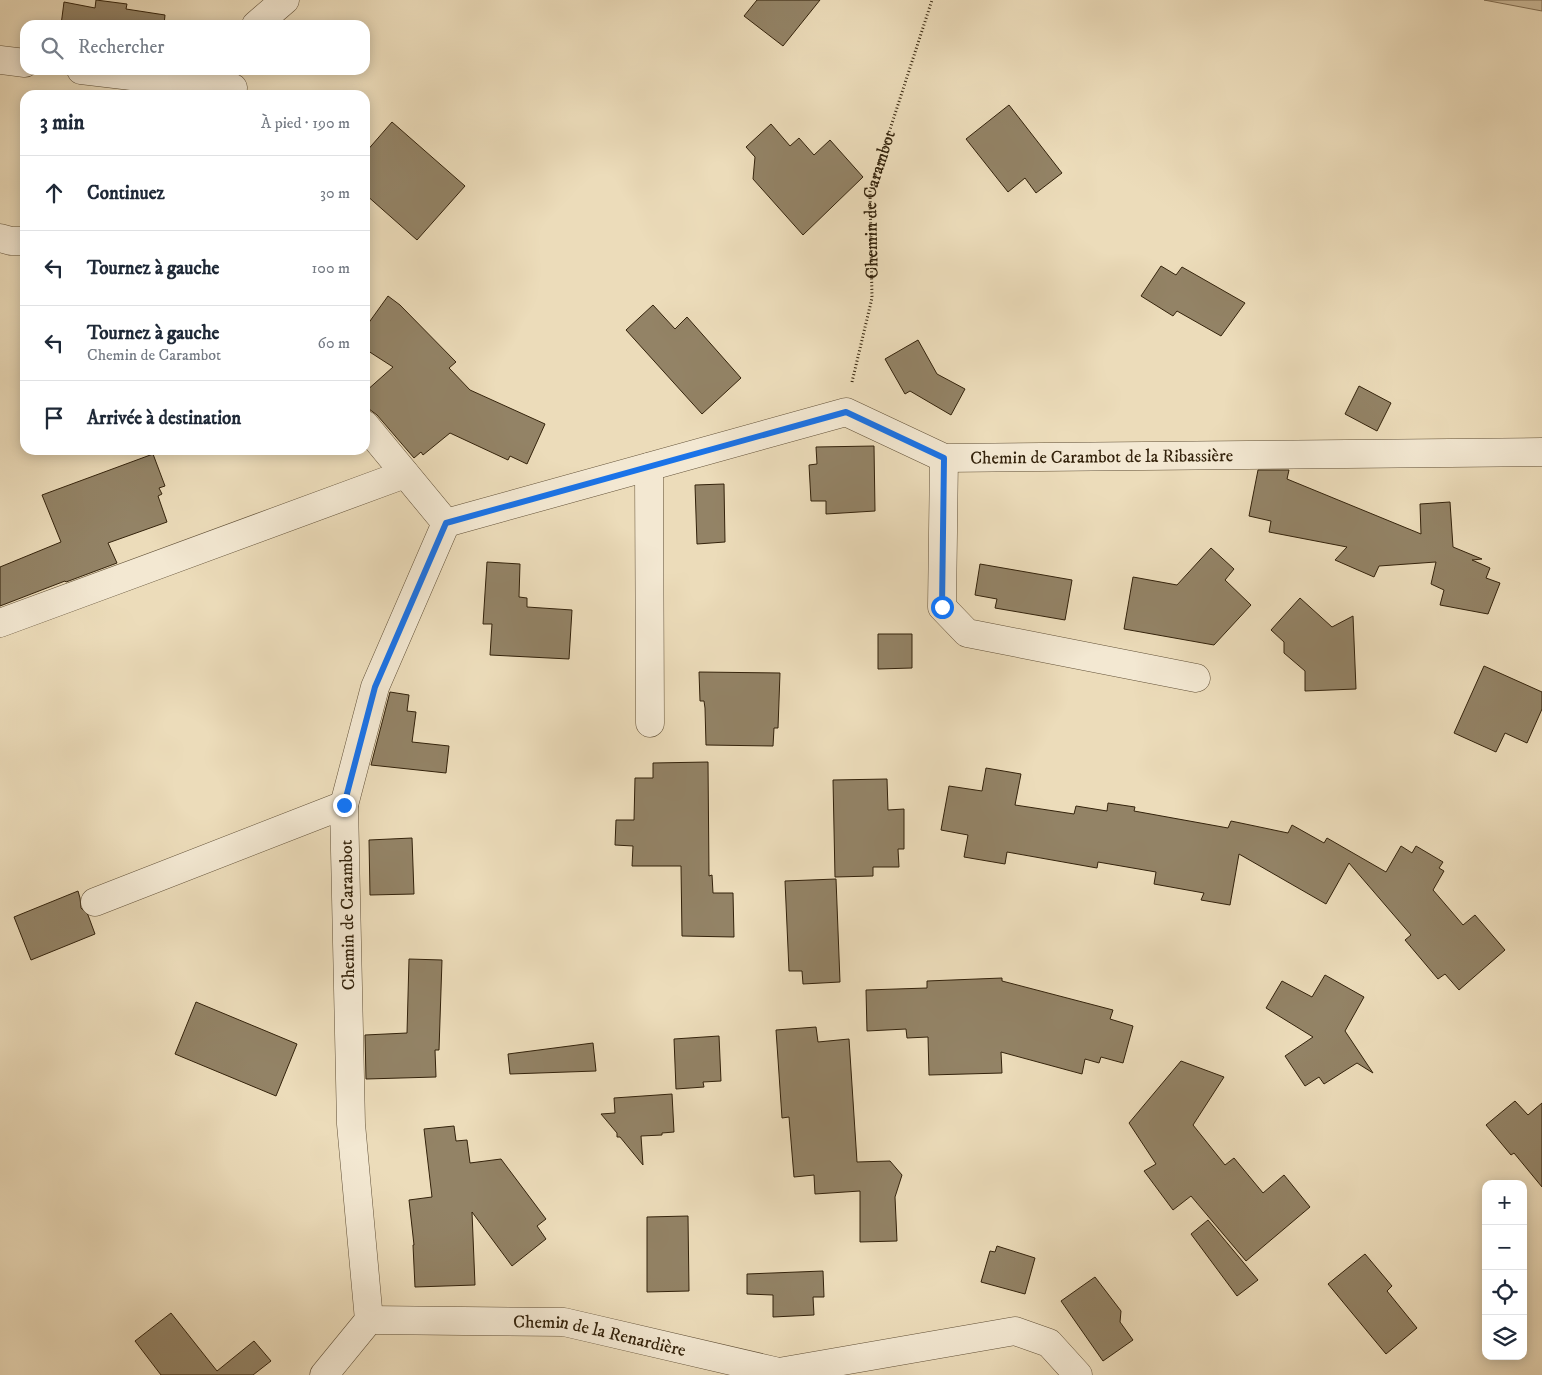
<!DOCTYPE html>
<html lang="fr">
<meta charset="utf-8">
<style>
:root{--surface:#fff;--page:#f6f6f7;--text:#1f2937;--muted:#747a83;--line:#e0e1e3}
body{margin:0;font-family:"IM FELL DW Pica",serif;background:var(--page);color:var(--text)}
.controls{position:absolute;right:15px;bottom:15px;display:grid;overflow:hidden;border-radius:10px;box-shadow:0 2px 12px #0003}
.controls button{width:45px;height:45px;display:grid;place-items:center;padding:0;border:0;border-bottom:1px solid var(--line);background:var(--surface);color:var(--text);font:25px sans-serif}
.stop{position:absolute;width:15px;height:15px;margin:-11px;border:4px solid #1a73e8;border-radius:50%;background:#fff}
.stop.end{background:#1a73e8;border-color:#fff;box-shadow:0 1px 5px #0008}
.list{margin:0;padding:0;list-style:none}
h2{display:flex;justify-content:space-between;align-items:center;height:65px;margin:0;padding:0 20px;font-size:21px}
h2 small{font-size:16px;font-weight:400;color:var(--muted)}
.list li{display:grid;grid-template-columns:32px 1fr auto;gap:15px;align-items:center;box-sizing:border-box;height:75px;padding:0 20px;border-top:1px solid var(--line)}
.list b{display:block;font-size:19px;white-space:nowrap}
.list p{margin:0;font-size:16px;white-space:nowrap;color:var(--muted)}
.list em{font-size:16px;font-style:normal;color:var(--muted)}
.icon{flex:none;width:28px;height:28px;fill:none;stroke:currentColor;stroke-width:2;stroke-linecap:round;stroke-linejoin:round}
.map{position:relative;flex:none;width:1542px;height:1375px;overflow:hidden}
.search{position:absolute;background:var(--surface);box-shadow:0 2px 12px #0003;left:20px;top:20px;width:350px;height:55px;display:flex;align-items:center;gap:12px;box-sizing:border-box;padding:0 18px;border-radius:15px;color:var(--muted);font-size:19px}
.panel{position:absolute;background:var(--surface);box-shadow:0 2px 12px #0003;left:20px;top:90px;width:350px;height:365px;border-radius:15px}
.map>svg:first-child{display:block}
.green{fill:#cdbc9c;stroke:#806f54}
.building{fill:#938366;stroke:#33220b}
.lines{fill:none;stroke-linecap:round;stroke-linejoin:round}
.minor-casing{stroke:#615037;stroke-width:29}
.path{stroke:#33220b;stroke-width:3;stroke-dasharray:1 2.5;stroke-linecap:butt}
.minor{stroke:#f3e8d2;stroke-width:28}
.route{stroke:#1a73e8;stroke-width:6}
.labels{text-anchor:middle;stroke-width:5;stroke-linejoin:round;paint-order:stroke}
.street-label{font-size:18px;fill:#33220b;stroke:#f3e8d2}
</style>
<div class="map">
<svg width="1542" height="1375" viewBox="0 0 1542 1375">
<rect width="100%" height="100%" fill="#ecdcba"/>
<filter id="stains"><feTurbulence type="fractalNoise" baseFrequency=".004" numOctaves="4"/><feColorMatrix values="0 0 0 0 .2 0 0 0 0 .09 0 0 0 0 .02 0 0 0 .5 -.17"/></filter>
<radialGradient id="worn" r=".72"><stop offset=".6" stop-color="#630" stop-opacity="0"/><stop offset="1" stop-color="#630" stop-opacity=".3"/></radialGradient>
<polygon class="green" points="1484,0 1542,0 1542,11"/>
<g class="building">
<polygon points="96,0 127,4 126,9 165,15 164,25 61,25 64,2 95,8"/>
<polygon points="757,0 820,0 783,46 744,16"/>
<polygon points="1009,105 1062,173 1036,193 1025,178 1008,192 966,139"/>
<polygon points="392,122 465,186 417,240 365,194 365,153"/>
<polygon points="771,124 790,146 799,138 814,155 830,140 863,177 803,235 753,179 755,157 746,147"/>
<polygon points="1161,266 1176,275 1182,267 1245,303 1221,336 1177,311 1173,316 1141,296"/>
<polygon points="388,296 400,305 456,362 449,368 470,390 545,424 527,464 510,456 508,460 450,433 423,455 421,452 414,458 377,415 365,406 365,392 393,367 365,349 365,328"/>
<polygon points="653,305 675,329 687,317 741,378 702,414 626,330"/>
<polygon points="918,340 937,374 965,389 951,415 910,391 905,394 885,359"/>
<polygon points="1359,386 1391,403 1377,431 1345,414"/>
<polygon points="874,446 875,511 826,514 826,501 811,501 809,465 817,464 816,447"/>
<polygon points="153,454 165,486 159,488 162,494 158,496 167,522 108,543 117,563 66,582 65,581 0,606 0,567 61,542 42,495"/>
<polygon points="1258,470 1289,470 1287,479 1421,534 1420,504 1450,502 1453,547 1482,559 1472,560 1490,568 1486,578 1500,583 1488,614 1440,605 1444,590 1431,584 1436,562 1379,566 1374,577 1335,560 1347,547 1269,532 1271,521 1249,516"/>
<polygon points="724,484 725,542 697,544 695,485"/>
<polygon points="1211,548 1234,569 1225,580 1251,605 1214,645 1124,629 1133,577 1177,585"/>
<polygon points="487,562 520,564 519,597 527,598 527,607 572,610 569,659 490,655 492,624 483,624"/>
<polygon points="980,564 1072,580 1065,620 995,608 997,599 975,595"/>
<polygon points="1300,598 1332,627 1353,616 1356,689 1305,691 1305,671 1284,653 1284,642 1271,630"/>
<polygon points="878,634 912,634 912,668 878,669"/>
<polygon points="1484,666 1542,692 1542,709 1527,743 1505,733 1496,752 1454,733"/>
<polygon points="699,672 780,673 778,728 774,728 773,746 706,745 705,708 704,701 700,701"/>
<polygon points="390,692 409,695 407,711 416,712 412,742 449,746 446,773 371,765"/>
<polygon points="708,762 709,876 712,875 713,893 733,893 734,937 682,936 681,866 632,866 633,846 615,845 616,820 634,820 635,778 653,778 653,763"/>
<polygon points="986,768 1021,774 1015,805 1074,814 1076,806 1107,811 1108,803 1135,807 1134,811 1228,828 1231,821 1288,833 1292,825 1324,843 1327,838 1386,872 1401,846 1412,853 1416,846 1443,862 1439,868 1444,871 1433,890 1463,925 1475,915 1505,950 1459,990 1445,974 1438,979 1405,940 1411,935 1349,863 1326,904 1239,854 1230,905 1201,900 1204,893 1154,884 1156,872 1098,862 1097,868 1007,852 1005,864 964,857 968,835 941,830 949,786 982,791"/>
<polygon points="887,779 888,810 904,809 904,849 898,849 899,867 873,867 873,876 835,877 833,780"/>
<polygon points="412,838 414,894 370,895 369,840"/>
<polygon points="836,879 840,982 803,984 802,971 789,971 785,881"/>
<polygon points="78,891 80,898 81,908 88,915 95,934 31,960 14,917"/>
<polygon points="409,959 442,960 439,1050 435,1050 436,1077 366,1079 365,1035 407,1033"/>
<polygon points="1325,975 1364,997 1345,1031 1373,1073 1357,1063 1324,1084 1319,1077 1305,1086 1285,1056 1313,1037 1266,1008 1282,981 1312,997"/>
<polygon points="1002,978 1002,981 1113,1010 1110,1019 1133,1026 1123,1063 1101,1057 1099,1063 1085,1059 1082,1074 1001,1052 1002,1073 929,1075 928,1037 907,1038 906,1029 867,1031 866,990 927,988 927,981"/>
<polygon points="196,1002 297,1044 276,1096 175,1054"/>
<polygon points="816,1027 818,1042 849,1039 857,1162 890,1161 902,1175 895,1197 897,1241 860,1242 860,1191 815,1194 814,1175 794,1177 789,1117 782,1118 776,1030"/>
<polygon points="719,1036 721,1081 703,1082 704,1087 676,1089 674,1039"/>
<polygon points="593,1043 596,1071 510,1074 508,1054"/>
<polygon points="1181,1061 1224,1077 1193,1125 1225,1165 1234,1158 1263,1193 1284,1175 1310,1207 1246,1261 1191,1196 1173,1210 1144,1171 1156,1164 1129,1123"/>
<polygon points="672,1094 674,1132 662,1133 662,1135 641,1136 643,1165 620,1137 617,1137 617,1133 601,1114 615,1113 614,1098"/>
<polygon points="1515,1101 1528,1115 1542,1103 1542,1187 1514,1153 1511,1155 1486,1125"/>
<polygon points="454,1126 456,1141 467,1140 470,1163 501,1159 546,1219 537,1226 546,1239 512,1266 472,1212 475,1285 415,1287 413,1245 414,1245 409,1200 432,1197 424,1129"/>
<polygon points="688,1216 689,1291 647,1292 647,1217"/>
<polygon points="1208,1220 1258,1280 1237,1296 1191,1234"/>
<polygon points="997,1246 1035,1258 1025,1294 981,1282 990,1251 995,1252"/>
<polygon points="1365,1254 1392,1286 1387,1291 1417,1328 1386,1354 1328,1284"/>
<polygon points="823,1271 824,1297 813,1297 814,1315 773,1317 773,1295 747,1294 747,1274"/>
<polygon points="1095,1277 1121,1311 1120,1322 1133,1340 1103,1361 1061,1301"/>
<polygon points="171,1313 217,1371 254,1341 271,1361 253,1375 161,1375 135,1341"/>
</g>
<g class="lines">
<defs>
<g id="minor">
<polyline points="256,25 285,0"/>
<polyline points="0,60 25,63"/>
<polyline points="81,70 233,88"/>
<polyline points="0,238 11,241 25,241"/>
<polyline points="944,458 942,607 967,633 1196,678"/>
<polyline points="649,467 650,723"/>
<path id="s2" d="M446 523 846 412 944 458 1542 452"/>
<polyline points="0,623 405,474"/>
<polyline points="95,902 344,805"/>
<path id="s3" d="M369 1320 564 1322 779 1372 1015 1331 1049 1343 1078 1375"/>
<polyline points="324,1375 369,1320 351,1124 344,805 375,687 446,523 365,425"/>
</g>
</defs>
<use href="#minor" class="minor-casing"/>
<path class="path" id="s1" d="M852 382 872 298 870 191 932 0"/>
<use href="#minor" class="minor"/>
</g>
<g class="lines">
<polyline class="route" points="344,805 375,687 446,523 846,412 944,458 942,607"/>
</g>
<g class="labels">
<g class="street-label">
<text dy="6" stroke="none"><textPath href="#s1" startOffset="181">Chemin de Carambot</textPath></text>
<text dy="6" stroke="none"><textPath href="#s2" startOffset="681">Chemin de Carambot de la Ribassière</textPath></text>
<text transform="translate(347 915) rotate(-91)" y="6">Chemin de Carambot</text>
<text dy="6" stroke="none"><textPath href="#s3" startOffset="232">Chemin de la Renardière</textPath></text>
</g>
</g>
<rect width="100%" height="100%" filter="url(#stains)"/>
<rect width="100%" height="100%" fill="url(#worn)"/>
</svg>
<div class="controls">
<button>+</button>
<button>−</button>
<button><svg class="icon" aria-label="locate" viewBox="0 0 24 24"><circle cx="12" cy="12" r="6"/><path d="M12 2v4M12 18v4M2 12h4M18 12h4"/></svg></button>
<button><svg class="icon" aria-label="layers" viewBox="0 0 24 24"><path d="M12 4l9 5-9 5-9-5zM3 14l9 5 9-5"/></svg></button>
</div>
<div class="stop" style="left:942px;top:607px"></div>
<div class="stop end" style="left:344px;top:805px"></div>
<div class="search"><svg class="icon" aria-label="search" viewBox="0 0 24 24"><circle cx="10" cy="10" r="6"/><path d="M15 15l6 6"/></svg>Rechercher</div>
<section class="panel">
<h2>3 min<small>À pied · 190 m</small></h2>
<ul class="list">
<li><svg class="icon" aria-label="ahead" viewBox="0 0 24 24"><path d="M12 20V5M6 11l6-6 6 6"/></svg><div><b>Continuez</b></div><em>30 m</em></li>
<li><svg class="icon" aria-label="left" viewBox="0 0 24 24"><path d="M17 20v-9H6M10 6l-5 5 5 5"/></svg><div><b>Tournez à gauche</b></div><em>100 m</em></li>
<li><svg class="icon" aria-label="left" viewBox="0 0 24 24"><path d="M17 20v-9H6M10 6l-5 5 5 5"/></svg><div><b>Tournez à gauche</b><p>Chemin de Carambot</p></div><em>60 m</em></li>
<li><svg class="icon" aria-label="arrive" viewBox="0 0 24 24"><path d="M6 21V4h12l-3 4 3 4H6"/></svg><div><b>Arrivée à destination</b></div></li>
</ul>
</section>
</div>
